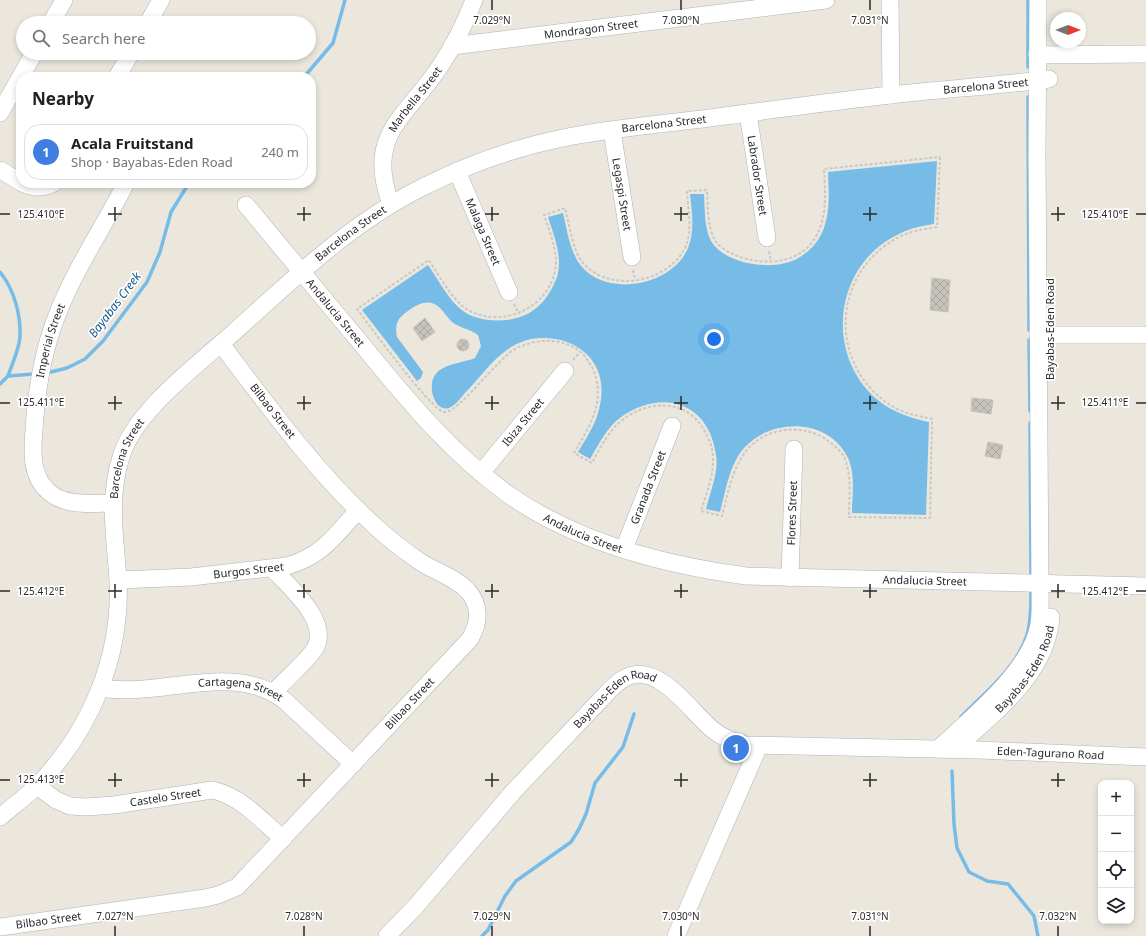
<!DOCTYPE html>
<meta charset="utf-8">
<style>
:root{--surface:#fff;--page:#f6f6f6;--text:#202124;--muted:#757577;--line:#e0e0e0;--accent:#1a73e8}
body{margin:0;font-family:"Noto Sans",sans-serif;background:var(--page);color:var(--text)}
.controls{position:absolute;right:12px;bottom:12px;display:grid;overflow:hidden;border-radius:8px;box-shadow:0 2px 6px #0003}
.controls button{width:36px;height:36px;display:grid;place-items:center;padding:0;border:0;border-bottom:1px solid var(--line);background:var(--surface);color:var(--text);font:20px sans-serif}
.compass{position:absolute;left:1050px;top:12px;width:36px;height:36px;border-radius:50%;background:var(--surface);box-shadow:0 2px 6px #0003;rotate:90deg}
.you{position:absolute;left:714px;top:339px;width:14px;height:14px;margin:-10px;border:3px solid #fff;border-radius:50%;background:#1a73e8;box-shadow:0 0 0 6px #1a73e833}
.badge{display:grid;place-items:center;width:26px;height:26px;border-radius:50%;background:var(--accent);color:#fff;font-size:13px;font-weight:700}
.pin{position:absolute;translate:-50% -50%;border:2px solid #fff;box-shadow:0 1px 4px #0006}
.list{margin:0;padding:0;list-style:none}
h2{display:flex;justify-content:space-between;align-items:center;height:52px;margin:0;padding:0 16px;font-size:17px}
h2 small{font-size:13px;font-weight:400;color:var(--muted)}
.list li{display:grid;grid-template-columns:26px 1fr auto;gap:12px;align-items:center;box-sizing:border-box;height:56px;margin:0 8px 8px;padding:0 8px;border:1px solid var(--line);border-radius:16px}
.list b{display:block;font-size:15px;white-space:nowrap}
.list p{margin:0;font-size:13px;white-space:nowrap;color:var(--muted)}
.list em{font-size:13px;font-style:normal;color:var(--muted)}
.icon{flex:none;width:22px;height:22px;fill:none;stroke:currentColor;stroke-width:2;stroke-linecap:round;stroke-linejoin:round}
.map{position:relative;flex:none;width:1146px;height:936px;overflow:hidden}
.search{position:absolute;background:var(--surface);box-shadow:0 2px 6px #0003;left:16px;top:16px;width:300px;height:44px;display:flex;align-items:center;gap:10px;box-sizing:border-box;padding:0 14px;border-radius:22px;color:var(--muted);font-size:15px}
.panel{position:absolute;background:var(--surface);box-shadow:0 2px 6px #0003;left:16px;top:72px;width:300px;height:116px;border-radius:16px}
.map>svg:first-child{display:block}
.water{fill:#76bce7}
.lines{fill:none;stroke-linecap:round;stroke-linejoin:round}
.stream{stroke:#76bce7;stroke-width:3.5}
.building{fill:url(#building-cross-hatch);stroke:#c6c3b7}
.minor-casing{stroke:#b0b1bd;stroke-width:18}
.path{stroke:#c8c8c8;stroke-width:2;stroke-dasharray:3 2;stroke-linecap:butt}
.minor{stroke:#fff;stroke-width:17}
.ticks{fill:none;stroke:#2a2a2a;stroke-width:1.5}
.labels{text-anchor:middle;stroke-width:3.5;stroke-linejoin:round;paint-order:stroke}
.street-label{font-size:11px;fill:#2a2a2a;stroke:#fff}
.water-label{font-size:12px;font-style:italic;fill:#165992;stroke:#fff}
.ticks-label{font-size:10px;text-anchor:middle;fill:#2a2a2a;stroke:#fff;stroke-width:3.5;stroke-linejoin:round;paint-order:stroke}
</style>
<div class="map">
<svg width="1146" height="936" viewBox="0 0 1146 936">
<defs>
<pattern id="building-cross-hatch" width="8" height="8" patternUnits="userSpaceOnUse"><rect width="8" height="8" fill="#c7c3bc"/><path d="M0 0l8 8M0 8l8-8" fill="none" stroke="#aba8a2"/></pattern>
</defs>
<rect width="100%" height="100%" fill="#ebe7dd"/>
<path class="water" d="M937 161 934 224C922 226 910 228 899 234 834 264 823 356 879 401 894 413 911 418 929 422L926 515 852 513C852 495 856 473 847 456 827 418 772 418 745 447 729 464 726 491 720 512L706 509C710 492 719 472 716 455 709 402 662 388 621 417 607 427 599 444 590 459L578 452C587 437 597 422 600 405 610 360 573 332 531 339 501 345 484 374 464 394 460 399 456 404 451 407 440 413 433 400 432 391 429 363 458 365 475 358L481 346 478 335C470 329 460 328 452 322 448 318 444 312 440 308 428 296 414 306 404 314 396 320 395 328 397 337L423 372 421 378 417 381 362 310 428 265C438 279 448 300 463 311 481 324 517 324 535 309 545 302 553 288 557 277 563 257 554 236 548 217L563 213C567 230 570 253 582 267 609 298 673 285 688 248 695 231 692 212 690 194H704C705 209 704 228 711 241 726 266 778 272 800 257 807 253 814 246 818 240 831 220 829 195 828 172Z"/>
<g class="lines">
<g class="stream">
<polyline points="1028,67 1028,0"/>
<polyline points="304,77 333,43 345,0"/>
<polyline points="1028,97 1029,330"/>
<path d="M0 272C14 289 21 315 20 337 19 350 12 364 8 376"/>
<polyline points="1029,340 1030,411"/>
<polyline points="51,372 67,368 85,359 103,341 147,282 160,252 171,212 189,183"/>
<polyline points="0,384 8,376 34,374"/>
<polyline points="1030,423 1031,576"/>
<path d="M961 717C984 693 1017 668 1027 635 1031 622 1031 606 1031 592"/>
<polyline points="952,771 954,824 957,848 969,872 987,881 1008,884 1034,916 1038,936"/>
<polyline points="482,936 488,930 505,896 516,881 571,842 579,829 586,814 595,783 623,747 634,714"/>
</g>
</g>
<g class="building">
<polygon points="932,278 950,280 948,312 930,310"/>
<polygon points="425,318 435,332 422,341 413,328"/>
<circle cx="463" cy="345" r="6"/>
<polygon points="972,398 993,400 991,414 971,411"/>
<polygon points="988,442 1003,445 1000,459 985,456"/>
</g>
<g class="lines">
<defs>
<g id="minor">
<polyline points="890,0 891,95"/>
<polyline points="51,23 64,0"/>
<polyline points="148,23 161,0"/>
<path id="s1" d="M452 46 826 0"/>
<polyline points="1037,55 1146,54"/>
<polyline points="117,77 131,53"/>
<polyline points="0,113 34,53"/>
<path id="s2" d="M748 113 767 238"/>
<path id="s3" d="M612 131 632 257"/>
<polyline points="0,170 21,182"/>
<path id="s4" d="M457 171 509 292"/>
<path d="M22 183C34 189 43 188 54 183"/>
<path id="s5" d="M391 204C365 136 405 118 439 68 453 47 465 24 474 0"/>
<path id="s6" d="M246 205C285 252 325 300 364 347 408 401 452 454 509 495 578 543 664 565 746 576L1146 586"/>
<polyline points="1038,335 1146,335"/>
<path id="s7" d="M481 473 565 371"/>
<path id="s8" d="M113 503C92 503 66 507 49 492 31 477 32 452 34 430 36 397 41 363 51 332 68 279 101 232 126 183"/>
<path id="s9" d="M624 549 672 426"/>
<path d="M273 569C290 588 332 622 314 650 305 663 285 680 274 692"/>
<path id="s10" d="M790 578 794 449"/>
<path id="s11" d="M118 580 191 577 287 566C322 556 335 536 358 510"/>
<path id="s12" d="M101 688C162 698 232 661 284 700L353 764"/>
<path d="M938 749C971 718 1032 670 1039 624 1041 611 1040 597 1040 584L1037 156 1038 0"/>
<path id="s13" d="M955 749C993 713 1047 675 1051 617"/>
<path id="s14" d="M37 786 56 800 70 806 86 807 114 805 212 790C241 796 261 820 283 839"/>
<path id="s15" d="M0 817C13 806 27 796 39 784 91 729 122 656 118 579 115 538 108 498 121 457 134 412 197 365 232 334 291 281 349 224 421 188 464 166 511 149 558 139 605 129 654 125 702 119 765 111 827 102 890 95 943 89 996 86 1049 79"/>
<path id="s16" d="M0 927 205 898 218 895 237 887 470 639C479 624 481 606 468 591 456 578 437 572 422 563 406 552 390 540 376 527 317 474 269 407 221 344"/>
<path id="s17" d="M387 936 416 906 513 792 606 694C614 686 622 677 633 675 663 668 692 713 713 730 723 738 734 742 746 745L979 750 1146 757"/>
<polyline points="676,936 759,746"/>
</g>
</defs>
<use href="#minor" class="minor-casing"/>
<g class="path">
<path d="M940 157 937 227C924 229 911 231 899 237 830 273 827 368 895 408 906 414 920 416 932 419L930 518 849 517C849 498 852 477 845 459 843 453 837 448 831 443 807 423 767 425 746 451 732 469 728 494 722 516L701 511C706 494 714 476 713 457 713 449 710 441 706 434 690 399 649 398 621 421 608 432 600 448 592 463L574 453C585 434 598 415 598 392 598 377 592 365 583 354 575 346 563 342 553 341 540 340 526 343 515 349 497 359 458 414 444 412 431 410 369 325 357 309L429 260C438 274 452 299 465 308 501 332 555 306 556 262 556 247 549 230 544 215L565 208C570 226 572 252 585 265 612 293 668 282 685 248 693 231 688 209 687 191L707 190C708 206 707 224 714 238 718 247 727 251 735 255 761 266 799 265 815 238 828 217 825 192 824 169Z"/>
<polyline points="769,251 771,261"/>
<polyline points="633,270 635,280"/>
<polyline points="514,304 519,314"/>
<polyline points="573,360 580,352"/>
</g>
<use href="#minor" class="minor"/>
</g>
<path class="ticks" d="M492 0V10M681 0V10M870 0V10M115 207V221M304 207V221M492 207V221M681 207V221M870 207V221M1058 207V221M0 214H10M108 214H122M297 214H311M485 214H499M674 214H688M863 214H877M1051 214H1065M1136 214H1146M115 396V410M304 396V410M492 396V410M681 396V410M870 396V410M1058 396V410M0 403H10M108 403H122M297 403H311M485 403H499M674 403H688M863 403H877M1051 403H1065M1136 403H1146M115 584V598M304 584V598M492 584V598M681 584V598M870 584V598M1058 584V598M0 591H10M108 591H122M297 591H311M485 591H499M674 591H688M863 591H877M1051 591H1065M1136 591H1146M115 773V787M304 773V787M492 773V787M681 773V787M870 773V787M1058 773V787M0 780H10M108 780H122M297 780H311M485 780H499M674 780H688M863 780H877M1051 780H1065M115 926V936M304 926V936M492 926V936M681 926V936M870 926V936M1058 926V936"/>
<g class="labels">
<g class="street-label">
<text dy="4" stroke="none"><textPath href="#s1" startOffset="140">Mondragon Street</textPath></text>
<text dy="4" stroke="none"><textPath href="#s15" startOffset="1384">Barcelona Street</textPath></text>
<text dy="4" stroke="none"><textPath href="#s5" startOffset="115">Marbella Street</textPath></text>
<text dy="4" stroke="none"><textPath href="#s15" startOffset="1060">Barcelona Street</textPath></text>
<text dy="4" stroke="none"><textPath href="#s2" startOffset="63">Labrador Street</textPath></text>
<text dy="4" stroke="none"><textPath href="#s3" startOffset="64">Legaspi Street</textPath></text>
<text dy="4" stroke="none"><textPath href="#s4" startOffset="66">Malaga Street</textPath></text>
<text dy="4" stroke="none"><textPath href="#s15" startOffset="723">Barcelona Street</textPath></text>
<text dy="4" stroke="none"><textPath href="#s6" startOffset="140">Andalucia Street</textPath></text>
<text transform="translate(1050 329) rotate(-90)" y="4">Bayabas-Eden Road</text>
<text dy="4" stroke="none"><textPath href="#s8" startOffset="224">Imperial Street</textPath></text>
<text transform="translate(273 411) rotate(52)" y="4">Bilbao Street</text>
<text dy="4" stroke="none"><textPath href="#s7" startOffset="66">Ibiza Street</textPath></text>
<text dy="4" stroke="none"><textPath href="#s15" startOffset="400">Barcelona Street</textPath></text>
<text dy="4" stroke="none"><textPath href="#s9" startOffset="66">Granada Street</textPath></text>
<text dy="4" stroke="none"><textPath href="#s10" startOffset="65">Flores Street</textPath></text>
<text dy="4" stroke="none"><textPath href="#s6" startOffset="476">Andalucia Street</textPath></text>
<text dy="4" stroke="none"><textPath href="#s11" startOffset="131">Burgos Street</textPath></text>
<text dy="4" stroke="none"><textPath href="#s6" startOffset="824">Andalucia Street</textPath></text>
<text dy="4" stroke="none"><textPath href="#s13" startOffset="108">Bayabas-Eden Road</textPath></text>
<text dy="4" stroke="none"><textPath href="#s12" startOffset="141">Cartagena Street</textPath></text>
<text dy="4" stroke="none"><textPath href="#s16" startOffset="493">Bilbao Street</textPath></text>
<text dy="4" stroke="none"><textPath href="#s17" startOffset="333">Bayabas-Eden Road</textPath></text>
<text dy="4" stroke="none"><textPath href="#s17" startOffset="802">Eden-Tagurano Road</textPath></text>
<text dy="4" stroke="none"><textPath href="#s14" startOffset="135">Castelo Street</textPath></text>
<text dy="4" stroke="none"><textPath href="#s16" startOffset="49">Bilbao Street</textPath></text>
</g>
<g class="water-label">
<text transform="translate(115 305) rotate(-53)" y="4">Bayabas Creek</text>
</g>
</g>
<g class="ticks-label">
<text x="492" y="24">7.029°N</text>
<text x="681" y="24">7.030°N</text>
<text x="870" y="24">7.031°N</text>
<text x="1105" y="218">125.410°E</text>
<text x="41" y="218">125.410°E</text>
<text x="1105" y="406">125.411°E</text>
<text x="41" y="406">125.411°E</text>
<text x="1105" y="595">125.412°E</text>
<text x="41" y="595">125.412°E</text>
<text x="41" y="783">125.413°E</text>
<text x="115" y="920">7.027°N</text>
<text x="304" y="920">7.028°N</text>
<text x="492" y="920">7.029°N</text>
<text x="681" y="920">7.030°N</text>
<text x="870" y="920">7.031°N</text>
<text x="1058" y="920">7.032°N</text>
</g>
</svg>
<div class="controls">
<button>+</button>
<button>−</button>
<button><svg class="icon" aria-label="locate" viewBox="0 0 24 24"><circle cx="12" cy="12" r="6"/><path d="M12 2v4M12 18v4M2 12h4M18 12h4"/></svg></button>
<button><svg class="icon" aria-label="layers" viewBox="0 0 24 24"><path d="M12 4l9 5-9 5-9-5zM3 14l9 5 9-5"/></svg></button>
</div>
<svg class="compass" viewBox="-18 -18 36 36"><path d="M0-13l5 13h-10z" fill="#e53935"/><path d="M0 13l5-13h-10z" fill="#757577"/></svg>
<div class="you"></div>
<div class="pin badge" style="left:736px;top:748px;background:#3f7fe0">1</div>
<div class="search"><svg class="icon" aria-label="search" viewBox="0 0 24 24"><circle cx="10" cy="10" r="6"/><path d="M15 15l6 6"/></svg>Search here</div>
<section class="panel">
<h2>Nearby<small></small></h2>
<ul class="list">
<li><span class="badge" style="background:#3f7fe0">1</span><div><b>Acala Fruitstand</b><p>Shop · Bayabas-Eden Road</p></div><em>240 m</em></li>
</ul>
</section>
</div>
